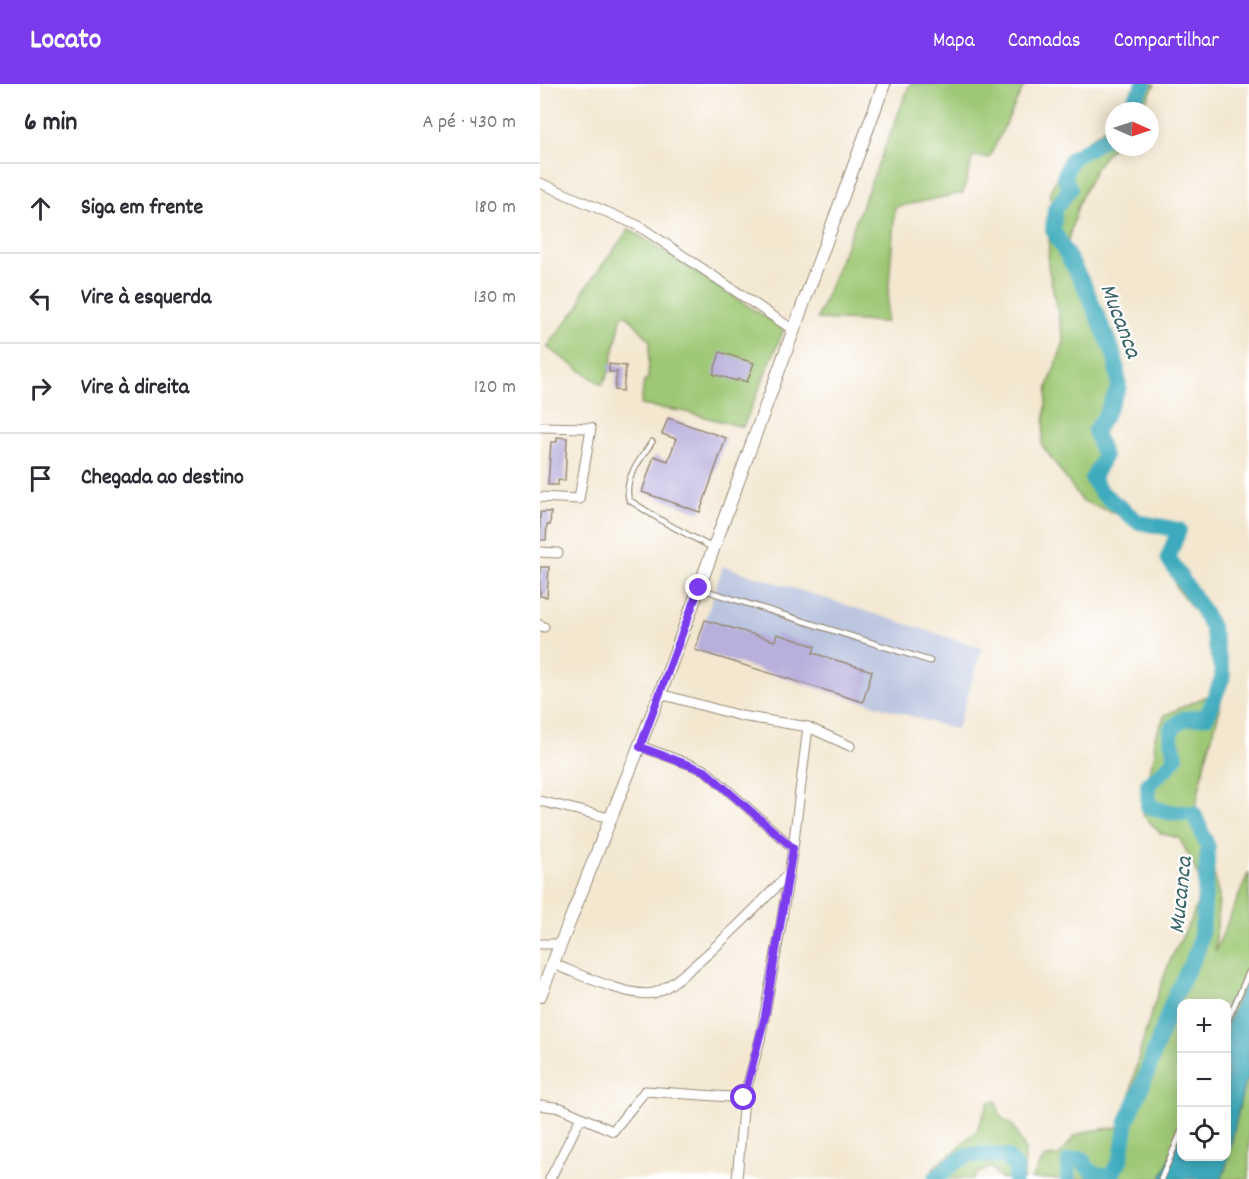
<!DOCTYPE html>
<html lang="pt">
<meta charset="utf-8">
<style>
:root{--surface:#fff;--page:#f2f2f3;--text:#2b2b33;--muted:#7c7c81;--line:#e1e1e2;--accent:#7c3aed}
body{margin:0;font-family:Dekko,sans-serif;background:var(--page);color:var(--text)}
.controls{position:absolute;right:18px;bottom:18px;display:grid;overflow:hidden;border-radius:12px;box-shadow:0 3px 15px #0003}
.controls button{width:54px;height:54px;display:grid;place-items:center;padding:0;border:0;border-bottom:2px solid var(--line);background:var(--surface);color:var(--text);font:30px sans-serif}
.compass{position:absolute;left:565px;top:18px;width:54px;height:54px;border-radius:50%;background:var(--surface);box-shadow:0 3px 15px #0003;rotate:93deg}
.stop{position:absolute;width:18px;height:18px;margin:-14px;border:4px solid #7c3aed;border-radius:50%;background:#fff}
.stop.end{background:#7c3aed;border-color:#fff;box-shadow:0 2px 6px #0008}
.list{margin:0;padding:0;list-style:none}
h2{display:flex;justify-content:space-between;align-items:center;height:78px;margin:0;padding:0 24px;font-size:26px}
h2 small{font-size:20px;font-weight:400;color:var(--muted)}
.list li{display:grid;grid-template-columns:39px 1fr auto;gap:18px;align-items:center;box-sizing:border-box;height:90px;padding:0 24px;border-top:2px solid var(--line)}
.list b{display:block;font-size:22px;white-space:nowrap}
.list em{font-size:20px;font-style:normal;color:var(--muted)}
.icon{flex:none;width:33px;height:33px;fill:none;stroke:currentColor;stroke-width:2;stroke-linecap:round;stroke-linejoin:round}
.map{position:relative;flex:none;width:709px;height:1095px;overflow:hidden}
header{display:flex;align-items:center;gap:36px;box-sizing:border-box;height:84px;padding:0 30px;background:var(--accent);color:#fff}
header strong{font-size:28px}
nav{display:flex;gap:33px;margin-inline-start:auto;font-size:21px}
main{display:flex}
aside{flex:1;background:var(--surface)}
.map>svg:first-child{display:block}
.industrial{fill:#bac4de}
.green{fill:#9ec874;stroke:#6c7949;stroke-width:1.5;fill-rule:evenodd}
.water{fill:#3eabbd;stroke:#3c6a6e;stroke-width:1.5}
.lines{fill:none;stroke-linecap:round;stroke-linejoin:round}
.stream{stroke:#3eabbd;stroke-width:3}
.river{stroke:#3eabbd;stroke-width:16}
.building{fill:#b8afdc}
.service-casing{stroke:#978877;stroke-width:7}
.minor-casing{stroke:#978877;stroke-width:11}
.tertiary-casing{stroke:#978877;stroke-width:14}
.service{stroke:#fff;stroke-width:4.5}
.minor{stroke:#fff;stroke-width:9}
.tertiary{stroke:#fff;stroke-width:12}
.route{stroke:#7c3aed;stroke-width:8}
.labels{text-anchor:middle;stroke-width:4.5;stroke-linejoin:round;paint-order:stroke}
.water-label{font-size:24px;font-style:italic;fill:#3c6466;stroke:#fff}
</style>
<header>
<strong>Locato</strong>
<nav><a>Mapa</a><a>Camadas</a><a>Compartilhar</a></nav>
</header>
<main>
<aside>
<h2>6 min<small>A pé · 430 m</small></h2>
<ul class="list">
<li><svg class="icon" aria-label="ahead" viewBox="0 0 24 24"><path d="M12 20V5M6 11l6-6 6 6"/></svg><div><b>Siga em frente</b></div><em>180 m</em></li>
<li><svg class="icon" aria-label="left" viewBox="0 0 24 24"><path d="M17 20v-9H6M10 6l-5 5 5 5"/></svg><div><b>Vire à esquerda</b></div><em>130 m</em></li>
<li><svg class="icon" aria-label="right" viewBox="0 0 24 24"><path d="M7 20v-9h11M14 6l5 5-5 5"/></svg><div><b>Vire à direita</b></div><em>120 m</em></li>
<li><svg class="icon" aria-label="arrive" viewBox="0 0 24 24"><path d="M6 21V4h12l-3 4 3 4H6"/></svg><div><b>Chegada ao destino</b></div></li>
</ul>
</aside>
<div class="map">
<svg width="709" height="1095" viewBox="0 0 709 1095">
<rect width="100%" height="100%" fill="#fff"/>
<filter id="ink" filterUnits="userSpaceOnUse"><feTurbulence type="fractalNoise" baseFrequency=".0167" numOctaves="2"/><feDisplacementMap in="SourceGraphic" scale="12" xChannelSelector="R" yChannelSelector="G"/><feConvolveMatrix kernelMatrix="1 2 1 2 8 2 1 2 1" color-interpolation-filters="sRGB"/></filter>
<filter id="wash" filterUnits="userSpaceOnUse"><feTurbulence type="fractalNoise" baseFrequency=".008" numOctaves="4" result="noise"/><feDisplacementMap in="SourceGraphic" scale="24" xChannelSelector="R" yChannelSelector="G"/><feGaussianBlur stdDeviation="1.35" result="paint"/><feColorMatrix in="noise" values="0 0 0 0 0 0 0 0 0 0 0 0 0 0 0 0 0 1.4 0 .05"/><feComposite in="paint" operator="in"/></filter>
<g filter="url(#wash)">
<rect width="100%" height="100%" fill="#f3e7d0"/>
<polygon class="industrial" points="183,482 442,564 417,646 155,566"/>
<g class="green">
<polygon points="370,0 485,0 449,74 433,72 423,109 355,123 346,238 277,235"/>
<polygon points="599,0 615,0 601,27 581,27"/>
<polygon points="574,37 574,61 557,82 539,118 525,167 544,201 575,273 579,303 565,332 555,347 564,373 552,395 561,408 598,438 542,417 502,361 508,302 524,258 508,182 511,106 527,72"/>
<polygon points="89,145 244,245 203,343 146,328 101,321 104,297 108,294 110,257 88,232 82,231 69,288 62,301 7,263 41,219 42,209"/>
<path d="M628 474 663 527 671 542 683 592 680 625 665 677 654 730 668 763 679 813 675 868 709 788V1095H578L582 1084 575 1095H490L492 1094 505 1073 519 1072 535 1052 548 1047 586 1042C591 989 609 932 628 882 639 853 662 828 659 796 657 784 645 765 639 754L620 749 603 731 605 700 615 671 614 655 625 631 669 611 677 596 663 538 636 503ZM642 920H686V1072H642Z"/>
<polygon points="456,1017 461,1033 474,1043 485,1066 484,1095 461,1095 451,1083 436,1090 435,1095 388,1095 395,1082 415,1067 437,1046 449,1018"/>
</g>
<polygon class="water" points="709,888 709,992 704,1002 685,1087 681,1095 621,1095 641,1046 642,1072 686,1072 687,940"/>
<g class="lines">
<polyline class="stream" points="571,1092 574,1095"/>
<g class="river">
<polyline points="587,27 604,0"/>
<path d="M395 1095C426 1068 427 1068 467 1073L477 1085 475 1095"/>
<path d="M528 1095 529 1077 542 1075C549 1089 556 1093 571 1092L581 1074 587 1037 601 1005 633 916 658 865 663 838 668 763 654 730 627 728 608 722V700L627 684 636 672 631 656V645L643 635 667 632 683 592 676 562 671 542 663 527 628 474 639 446 598 438 561 408 552 395 564 373 555 347 565 332 579 303 575 273 544 201 513 146 515 125 530 105 524 93 531 75 574 49"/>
</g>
</g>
<g id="blocks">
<g class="building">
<polygon points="180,268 214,279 207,298 198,295 197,297 173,290"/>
<polygon points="69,280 86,282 83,307 75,306 77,288 69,288"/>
<polygon points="128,334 186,354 160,428 102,408 114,372 128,377 136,355 122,350"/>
<polygon points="17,353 27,354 25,397 18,396 18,401 8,401 11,358 17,358"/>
<polygon points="0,428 11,428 10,441 7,441 6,456 0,456"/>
<polygon points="0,483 9,483 7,513 0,512"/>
<polygon points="165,536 235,557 237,550 275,562 273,569 332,587 323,618 155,566"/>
</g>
</g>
</g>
<g filter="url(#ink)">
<use href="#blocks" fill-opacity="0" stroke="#978877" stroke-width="1.5"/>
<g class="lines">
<defs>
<g id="service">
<path d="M112 358C100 376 83 395 89 416L124 438 173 464"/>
<polyline points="161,505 390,577"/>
<polyline points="686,940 709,888"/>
<polyline points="621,1095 642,1046"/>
</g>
<g id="minor">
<polyline points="0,99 99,142 255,247"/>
<polyline points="0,343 51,344 39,415 0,413"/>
<polyline points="0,468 18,469"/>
<polyline points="0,541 4,543"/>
<polyline points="120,610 201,632 268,643 310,662"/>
<polyline points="100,662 165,686 253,764"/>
<polyline points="0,717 70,734"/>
<polyline points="0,860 20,860"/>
<path d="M13 880C37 889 89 914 113 909 138 905 228 812 249 789"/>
<polyline points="0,1021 21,1024 41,1033 10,1095"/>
<polyline points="41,1033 73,1047 105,1007 204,1014"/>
<polyline points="197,1095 204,1014 220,956 240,847 253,764 268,643"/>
</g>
<polyline id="tertiary" points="0,912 120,610 344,0"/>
</defs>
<use href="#service" class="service-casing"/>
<use href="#minor" class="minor-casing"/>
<use href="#tertiary" class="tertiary-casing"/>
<use href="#service" class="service"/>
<use href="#minor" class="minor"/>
<use href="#tertiary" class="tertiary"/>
</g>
</g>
<g class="lines" filter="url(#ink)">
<polyline class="route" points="159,504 100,663 165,687 253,764 225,932 204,1014"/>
</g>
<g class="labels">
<g class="water-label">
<text transform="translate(582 236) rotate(69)" y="8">Mucanca</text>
<text transform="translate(639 811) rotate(-84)" y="8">Mucanca</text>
</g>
</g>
</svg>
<div class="controls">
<button>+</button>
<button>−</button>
<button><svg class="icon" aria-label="locate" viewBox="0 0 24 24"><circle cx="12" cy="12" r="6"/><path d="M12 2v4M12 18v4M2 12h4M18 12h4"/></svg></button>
</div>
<svg class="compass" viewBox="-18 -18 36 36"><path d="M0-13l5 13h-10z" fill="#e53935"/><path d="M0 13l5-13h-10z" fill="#7c7c81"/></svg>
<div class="stop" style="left:204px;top:1014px"></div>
<div class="stop end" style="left:159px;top:504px"></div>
</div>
</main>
